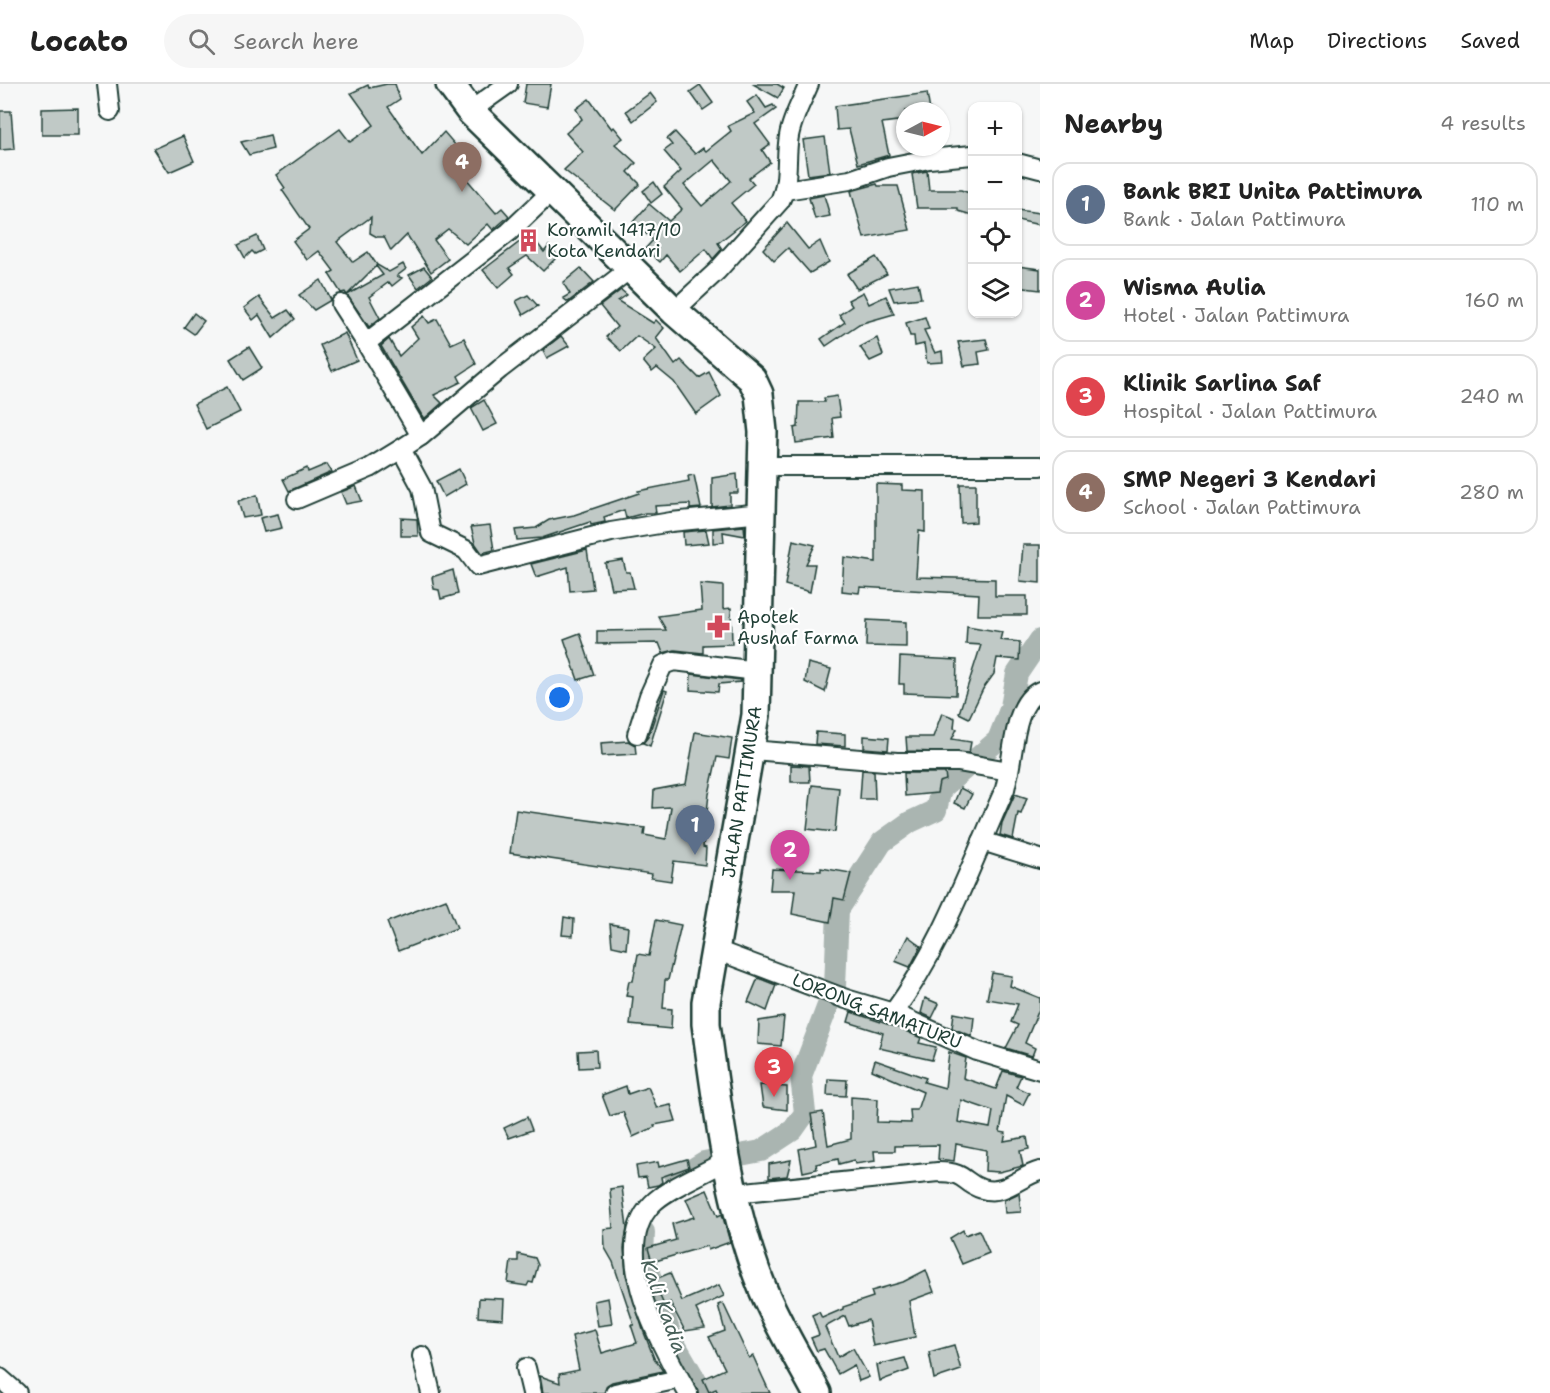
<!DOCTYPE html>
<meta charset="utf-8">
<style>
:root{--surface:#fff;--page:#f6f6f6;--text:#222;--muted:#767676;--line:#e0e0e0;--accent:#111827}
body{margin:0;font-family:"Shantell Sans",sans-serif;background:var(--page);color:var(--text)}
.controls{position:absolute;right:18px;top:18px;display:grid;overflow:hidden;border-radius:12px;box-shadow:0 2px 4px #0004}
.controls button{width:54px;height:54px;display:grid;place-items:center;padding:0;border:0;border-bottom:2px solid var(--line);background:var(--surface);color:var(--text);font:30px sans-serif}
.compass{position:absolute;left:896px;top:18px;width:54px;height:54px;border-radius:50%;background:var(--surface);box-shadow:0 2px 4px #0004;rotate:83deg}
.you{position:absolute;left:560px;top:614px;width:21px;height:21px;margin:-15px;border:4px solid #fff;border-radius:50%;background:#1a73e8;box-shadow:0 0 0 9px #1a73e833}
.badge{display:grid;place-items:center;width:39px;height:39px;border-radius:50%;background:var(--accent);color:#fff;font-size:20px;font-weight:700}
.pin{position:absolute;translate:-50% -50px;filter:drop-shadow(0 2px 3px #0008)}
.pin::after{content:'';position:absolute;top:32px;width:21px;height:18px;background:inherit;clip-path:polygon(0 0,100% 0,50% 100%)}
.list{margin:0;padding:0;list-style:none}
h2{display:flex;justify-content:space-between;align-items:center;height:78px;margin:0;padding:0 24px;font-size:26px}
h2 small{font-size:20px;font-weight:400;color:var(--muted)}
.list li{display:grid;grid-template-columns:39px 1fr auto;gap:18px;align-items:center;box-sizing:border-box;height:84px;margin:0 12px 12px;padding:0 12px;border:2px solid var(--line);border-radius:18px}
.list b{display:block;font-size:22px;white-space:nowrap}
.list p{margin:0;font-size:20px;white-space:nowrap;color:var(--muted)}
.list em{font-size:20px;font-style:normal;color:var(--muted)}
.icon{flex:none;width:33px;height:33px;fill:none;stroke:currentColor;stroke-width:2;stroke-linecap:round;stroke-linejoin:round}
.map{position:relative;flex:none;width:1040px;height:1309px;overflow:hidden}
header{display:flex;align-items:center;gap:36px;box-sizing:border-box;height:84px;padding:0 30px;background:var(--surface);border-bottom:2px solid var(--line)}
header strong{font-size:28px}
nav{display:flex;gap:33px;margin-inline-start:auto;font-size:21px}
.search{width:420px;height:54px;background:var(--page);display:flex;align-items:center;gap:15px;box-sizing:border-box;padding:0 21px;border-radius:33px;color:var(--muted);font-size:22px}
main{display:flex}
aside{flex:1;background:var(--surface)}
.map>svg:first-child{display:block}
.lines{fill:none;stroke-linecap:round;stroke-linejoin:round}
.river{stroke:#aab5b1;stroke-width:22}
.building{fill:#c0c9c6;stroke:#1f3d34;stroke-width:1.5;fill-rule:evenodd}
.minor-casing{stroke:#1f3d34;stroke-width:22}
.highway-casing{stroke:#1f3d34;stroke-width:32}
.minor{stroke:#fff;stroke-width:18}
.highway{stroke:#fff;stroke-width:27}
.labels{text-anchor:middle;stroke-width:4.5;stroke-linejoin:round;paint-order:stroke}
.poi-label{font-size:18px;fill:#1f3d34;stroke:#fff;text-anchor:start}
.street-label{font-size:18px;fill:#1f3d34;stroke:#fff}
.water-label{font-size:20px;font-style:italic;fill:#49615a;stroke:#fff}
</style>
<header>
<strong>Locato</strong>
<div class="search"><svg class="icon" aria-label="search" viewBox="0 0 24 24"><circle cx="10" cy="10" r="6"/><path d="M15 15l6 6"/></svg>Search here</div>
<nav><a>Map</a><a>Directions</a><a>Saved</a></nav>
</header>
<main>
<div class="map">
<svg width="1040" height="1309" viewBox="0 0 1040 1309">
<rect width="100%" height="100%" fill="#f6f7f7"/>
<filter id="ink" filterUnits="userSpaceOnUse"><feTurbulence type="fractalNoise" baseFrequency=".0167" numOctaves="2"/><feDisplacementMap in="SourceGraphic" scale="12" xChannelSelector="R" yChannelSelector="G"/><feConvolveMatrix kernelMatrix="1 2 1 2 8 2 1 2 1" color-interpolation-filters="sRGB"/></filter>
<g filter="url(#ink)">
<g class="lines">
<g class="river">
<polyline points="675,1096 704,1078 761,1067 793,1046 805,1029 801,992 835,903 838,826 882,758 910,738 936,726 941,705 998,656 1011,623 1017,590 1040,556"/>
<polyline points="644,1148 643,1172 673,1257 703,1309"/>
</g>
</g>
<g class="building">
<polygon points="387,0 395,0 400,15 388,23 422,71 444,48 463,70 452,78 496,129 502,124 509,132 493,146 488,140 466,160 448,145 434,156 448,175 431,188 407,151 391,167 384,153 377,153 370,149 371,133 337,158 353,178 368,168 377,181 389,188 403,180 406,185 397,192 402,194 392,202 389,198 369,213 380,234 369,243 347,211 383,191 376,182 347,211 345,208 341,209 329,190 334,187 319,167 307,176 293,157 309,145 282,106 285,104 276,91 340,45 350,58 374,41 351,9 368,1 369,4"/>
<polygon points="526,0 551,0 547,23 523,19"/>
<polygon points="753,0 777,0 784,4 778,14"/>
<polygon points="700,1 713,19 703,26 690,8"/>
<polygon points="650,9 657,18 633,37 626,27"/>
<polygon points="927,9 930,27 905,27 905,36 882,39 889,71 858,80 849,45 837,46 835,22"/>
<path d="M757 11 766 24 773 21 776 25 755 40 770 60 762 66 770 78 749 94 754 100 731 119 746 137 718 159 722 165 713 175 706 165 680 187 666 171 660 178 645 165 653 156 633 138 649 120 669 137 682 125 664 103 681 87 664 67 672 61 667 55 675 48 695 70 703 64 706 67 731 47 728 42 755 29 747 18ZM714 76 731 97 702 122 684 101Z"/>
<polygon points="589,15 612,45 614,43 623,54 615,60 636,79 628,88 640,100 615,126 564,86 583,68 566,49 582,35 576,25"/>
<polygon points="78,24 78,51 42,51 42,25"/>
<polygon points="0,27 11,27 14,65 0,66"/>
<polygon points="270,51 273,65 249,71 241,58"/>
<polygon points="183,52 194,77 169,88 154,65"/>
<polygon points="825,53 830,88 808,91 803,56"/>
<polygon points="927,87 929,106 961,106 972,110 972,131 958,127 958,124 917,124 912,90"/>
<polygon points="654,98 662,110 651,119 643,107"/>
<polygon points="877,100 878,102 898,102 910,146 864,154 851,107"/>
<polygon points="824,111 830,132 815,135 809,114"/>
<polygon points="1017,126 1040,129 1040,141 1017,136"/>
<polygon points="787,139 808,165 820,157 829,178 810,189 788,164 774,177 763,165"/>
<polygon points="530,150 544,168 549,162 558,172 543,187 527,172 509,184 514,190 498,204 483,186"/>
<polygon points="257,152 263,166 255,170 252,167 245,174 238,161"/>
<polygon points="876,173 887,190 857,205 847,190"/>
<polygon points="1017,182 1040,185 1040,206 1017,203"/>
<polygon points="424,183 432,193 418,204 409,191"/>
<polygon points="581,184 594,198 568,218 563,214 570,210 563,199"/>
<polygon points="321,196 331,216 314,226 299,211"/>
<polygon points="918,199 921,214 894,217 889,204"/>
<polygon points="621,206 627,211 618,217 653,239 656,236 664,244 656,254 675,281 681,276 699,294 709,288 721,312 696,330 674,298 657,284 652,288 643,277 656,265 637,252 621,267 606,253 617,243 600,222"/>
<polygon points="863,208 869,220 886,212 894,230 859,240 826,262 821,255 845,238 839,231 852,222 848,216"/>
<polygon points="528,211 538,222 523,231 516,217"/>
<polygon points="259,213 275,234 288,226 295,235 273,254 259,231 253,236 244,224"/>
<polygon points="194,229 204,237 194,250 184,243"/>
<polygon points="424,232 429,239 437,235 451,260 464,254 476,280 458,292 461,298 434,311 442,319 424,335 381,262 389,255 399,272 418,254 411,243"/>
<polygon points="925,233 929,245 924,246 935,269 942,267 943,278 927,279 924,260 915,262 914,252 910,252 906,239"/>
<polygon points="345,249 357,276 332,287 320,261"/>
<polygon points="561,252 569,262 547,274 543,266"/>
<polygon points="877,254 883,271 870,277 860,263"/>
<polygon points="986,255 989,266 978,268 980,280 964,282 958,258"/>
<polygon points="249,263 262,284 243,296 230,275"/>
<polygon points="227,303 240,328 206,345 194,320"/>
<polygon points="837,312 840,333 832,334 834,354 796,359 794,344 798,343 799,318 825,318 824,314"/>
<polygon points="484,316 497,340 483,347 471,324"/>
<polygon points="327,380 332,388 289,407 283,395 307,384 308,388"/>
<polygon points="459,385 466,400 444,413 436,397"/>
<polygon points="737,390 738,409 730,409 730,421 712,423 712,394"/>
<polygon points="694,391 701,424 690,425 690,420 655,422 656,429 645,429 626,434 624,426 604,433 605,438 591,441 590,438 542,454 517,456 515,446 536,444 549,436 574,431 639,409 638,407 689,397 688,392"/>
<polygon points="876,400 902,401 902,406 925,407 925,448 919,447 916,493 995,495 995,512 1027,512 1027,531 978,531 979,510 860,503 859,509 842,507 844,473 876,478"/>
<polygon points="960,400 976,400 976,438 961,439"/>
<polygon points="356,402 362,417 346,420 341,408"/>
<polygon points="257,411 261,431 243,434 238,417"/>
<polygon points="278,430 282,444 264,448 260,434"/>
<polygon points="401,434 417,435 418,452 401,452"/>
<polygon points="490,441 494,466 482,469 475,459 471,443"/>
<polygon points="744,442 745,452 723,448 724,458 713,459 713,445"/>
<polygon points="706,446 709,459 684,461 683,448"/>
<polygon points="793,456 815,461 806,480 815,480 810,508 785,501"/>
<polygon points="1023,461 1040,461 1040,499 1020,497"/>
<polygon points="587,466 593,505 570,507 568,483 536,493 531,480"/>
<polygon points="623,476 626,488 630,488 634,504 611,505 605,479"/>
<polygon points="453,486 458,510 441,515 439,506 434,505 432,493"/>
<polygon points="700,500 723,502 723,525 731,524 732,560 703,561 703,569 675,566 663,569 659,559 597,560 597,547 666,546 658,532 702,526"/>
<polygon points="867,536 906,538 906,563 866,562"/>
<polygon points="967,542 1002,548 1000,556 1020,558 1019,576 997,574 994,590 983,605 969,634 959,629 981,561 966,560"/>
<polygon points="580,549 594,591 578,596 564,555"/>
<polygon points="900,573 957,576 956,611 904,609 904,600 899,600"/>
<polygon points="808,579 831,585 825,608 805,598"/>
<polygon points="691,590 741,596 741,598 719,600 718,608 690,606"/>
<polygon points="664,606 667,607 650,662 643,659 648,653"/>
<polygon points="942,629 955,634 954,644 957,645 952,655 971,658 969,669 907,667 906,653 933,653"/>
<polygon points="695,648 732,654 729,675 717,673 709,710 703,763 706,764 705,781 674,777 671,797 651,794 652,790 510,769 516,726 645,744 644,751 666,755 671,723 653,724 654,706 686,700"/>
<polygon points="816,648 845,650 845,662 815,660"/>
<polygon points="864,652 889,654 888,666 864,664"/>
<polygon points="628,657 635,661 636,670 602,672 601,659"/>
<polygon points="791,681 809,682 810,698 791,698"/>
<polygon points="862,686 874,687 875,715 860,715"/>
<polygon points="904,689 945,689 946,696 939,698 937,709 905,712"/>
<polygon points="812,701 839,704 835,748 807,745"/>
<polygon points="960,704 972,710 965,724 954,719"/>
<polygon points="1015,710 1027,714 1021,730 1018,729 1013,755 1000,751 1002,739"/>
<polygon points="821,784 851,789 844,816 834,814 830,838 792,830 795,806 770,806 772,785 821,787"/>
<polygon points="446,815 457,844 398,867 387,838"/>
<polygon points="564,833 574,835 573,852 562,851"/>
<polygon points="656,836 681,841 668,896 665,896 663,924 672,925 671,945 630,941 633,913 626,912 629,897 633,897 638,870 649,872"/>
<polygon points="610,840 628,843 626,865 612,862"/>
<polygon points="908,852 921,862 910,883 895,877"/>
<polygon points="992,889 1012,892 1010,902 1040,914 1040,923 1025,959 1035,964 1032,972 1006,964 1018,941 1011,938 1018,920 987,915"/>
<polygon points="758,894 776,901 767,927 748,918"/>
<polygon points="925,914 939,920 932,934 921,929"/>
<polygon points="851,928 899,944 921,954 919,959 936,963 932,976 879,964 883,949 848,938"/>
<polygon points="954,929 974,933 972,952 952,944"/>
<polygon points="784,933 781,962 758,960 759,937"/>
<polygon points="596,966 597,983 579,984 578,967"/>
<path d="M949 968 966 974 963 994 996 1005 1003 987 1021 992 1016 1003 1029 1009 1023 1021 1006 1012 1000 1048 1006 1049 1004 1057 1027 1053 1029 1065 1020 1067 1023 1082 999 1088 985 1087 986 1066 956 1060 954 1077 938 1075 939 1061 895 1062V1067H874L875 1077 855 1080 854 1076 839 1080 838 1075 816 1080 817 1085 803 1088 799 1065 816 1061 811 1030 823 1028 828 1061 851 1055V1013L878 1015 877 1038 911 1039 910 1026H917L923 1008 872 986 875 976 926 994 924 998 945 1004ZM961 1016 993 1027 990 1044 958 1038Z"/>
<polygon points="828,995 847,996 846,1012 827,1011"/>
<polygon points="760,1001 787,1003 787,1026 763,1023"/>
<polygon points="626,1002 628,1010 648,1003 657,1024 671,1021 676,1037 654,1041 655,1043 633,1053 623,1028 610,1032 602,1011"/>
<polygon points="527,1033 532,1046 509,1054 504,1044"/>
<polygon points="687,1075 689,1083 661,1093 662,1098 658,1101 648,1103 646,1093 638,1094 636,1082 658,1078 659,1083"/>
<polygon points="791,1076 787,1092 769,1094 769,1080"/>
<polygon points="622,1103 627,1144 624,1164 626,1191 643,1246 654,1274 663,1287 612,1298 607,1301 604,1309 543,1309 540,1292 560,1299 559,1290 579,1286 572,1252 595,1246 602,1269 637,1259 631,1241 634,1241 613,1178 605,1164 604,1145 613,1144 610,1105"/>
<polygon points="707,1106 718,1132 722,1130 730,1158 708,1166 707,1162 652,1178 648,1164 676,1156 672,1140 694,1133 686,1115"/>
<polygon points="1019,1109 1021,1128 1005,1129 1004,1116"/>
<polygon points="963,1146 965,1151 979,1146 989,1169 962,1180 950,1154"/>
<polygon points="518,1170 535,1174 538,1181 533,1199 529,1198 527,1202 508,1199 511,1177 518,1177"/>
<polygon points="926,1186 934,1208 909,1217 915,1253 873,1262 868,1236 849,1242 845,1232 825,1243 838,1273 853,1264 869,1293 859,1297 854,1281 838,1290 824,1265 817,1267 811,1254 819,1251 812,1231 819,1228 822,1234 843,1225 843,1223 873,1213 871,1207 903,1198"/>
<polygon points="670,1189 682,1217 719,1201 724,1212 696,1225 705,1244 685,1247 670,1218 664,1221 653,1196"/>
<polygon points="479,1214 504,1215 503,1235 478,1233"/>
<polygon points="608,1214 612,1240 598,1242 594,1217"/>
<polygon points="723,1219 749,1274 753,1272 770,1309 718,1309 716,1305 709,1308 703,1295 725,1285 709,1253 725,1247 718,1221"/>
<polygon points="954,1261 961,1286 934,1295 929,1268"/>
<polygon points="905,1274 909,1286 880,1297 877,1281"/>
</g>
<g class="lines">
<defs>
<g id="minor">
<polyline points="107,0 110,27"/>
<polyline points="470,27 508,0"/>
<polyline points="1017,79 1040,85"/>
<polyline points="785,106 850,96 888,83 929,75 972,71"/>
<polyline points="552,107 509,148 366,259 421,352 401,365 422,404 431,449 466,466 478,482 611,448 671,438 762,429"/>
<polyline points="341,220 366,259"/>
<path d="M674 227 717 187 780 117C790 96 785 74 789 52 792 34 802 17 809 0"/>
<polyline points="421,352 500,285 631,184"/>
<polyline points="763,382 1040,382"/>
<polyline points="297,415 370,384 401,365"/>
<polyline points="637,650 649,612 663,581 674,577 757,587"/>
<path d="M751 666 897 678H958L1009 687 1005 705C970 782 943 861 893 929"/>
<path d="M1009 687C1014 664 1015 617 1040 607"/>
<polyline points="982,757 1040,775"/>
<polyline points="716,866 846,915 893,929 977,967 1040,986"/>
<path d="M735 1109 938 1088C968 1088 962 1099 982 1105 1005 1112 1020 1092 1040 1087"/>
<polyline points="422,1272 431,1309"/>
<polyline points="526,1284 532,1309"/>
<polyline points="0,1294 17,1309"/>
<polyline points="615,1309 679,1295"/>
<path d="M688 1309C662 1264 607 1167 652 1120 667 1104 706 1089 727 1076"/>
</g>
<path id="highway" d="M450 0 470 27 552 107 674 227 752 295 759 310 763 348 756 631 706 918V940C718 1028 729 1121 762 1203 777 1240 799 1275 817 1309"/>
</defs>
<use href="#minor" class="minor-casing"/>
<use href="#highway" class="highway-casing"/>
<use href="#minor" class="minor"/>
<use href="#highway" class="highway"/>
</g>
</g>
<defs>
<symbol id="building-bare" viewBox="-9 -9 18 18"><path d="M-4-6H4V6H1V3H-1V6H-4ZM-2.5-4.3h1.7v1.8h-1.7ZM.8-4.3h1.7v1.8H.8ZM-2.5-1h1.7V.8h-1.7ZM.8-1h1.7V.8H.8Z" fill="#d1495b" stroke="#fff" stroke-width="2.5" paint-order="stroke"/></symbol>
<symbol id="pharmacy-bare" viewBox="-9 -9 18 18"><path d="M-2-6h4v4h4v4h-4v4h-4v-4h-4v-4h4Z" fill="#d1495b" stroke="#fff" stroke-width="2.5" paint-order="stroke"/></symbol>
</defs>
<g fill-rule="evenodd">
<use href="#building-bare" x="512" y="140" width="33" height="33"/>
<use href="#pharmacy-bare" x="702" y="526" width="33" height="33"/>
</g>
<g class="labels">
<g class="poi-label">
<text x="547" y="152">Koramil 1417/10<tspan x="547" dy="21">Kota Kendari</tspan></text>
<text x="737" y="539">Apotek<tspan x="737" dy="21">Aushaf Farma</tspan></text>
</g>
<g class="street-label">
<text transform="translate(742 708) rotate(-81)" y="6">JALAN PATTIMURA</text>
<text transform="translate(877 927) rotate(21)" y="6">LORONG SAMATURU</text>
</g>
<g class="water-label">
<text transform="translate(664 1222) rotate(70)" y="7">Kali Kadia</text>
</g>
</g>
</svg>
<div class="controls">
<button>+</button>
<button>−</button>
<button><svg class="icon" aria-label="locate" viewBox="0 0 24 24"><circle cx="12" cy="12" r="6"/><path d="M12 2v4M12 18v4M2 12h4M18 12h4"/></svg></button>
<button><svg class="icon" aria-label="layers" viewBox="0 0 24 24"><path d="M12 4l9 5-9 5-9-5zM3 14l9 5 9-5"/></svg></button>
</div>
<svg class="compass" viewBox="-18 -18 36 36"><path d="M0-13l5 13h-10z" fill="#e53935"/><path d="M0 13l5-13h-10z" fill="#767676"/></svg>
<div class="you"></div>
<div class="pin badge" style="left:695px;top:771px;background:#5c6f8a">1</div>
<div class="pin badge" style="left:790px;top:796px;background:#d1479c">2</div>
<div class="pin badge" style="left:774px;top:1013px;background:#e0444e">3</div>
<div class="pin badge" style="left:462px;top:108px;background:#8d6e63">4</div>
</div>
<aside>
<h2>Nearby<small>4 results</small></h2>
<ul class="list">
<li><span class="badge" style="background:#5c6f8a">1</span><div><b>Bank BRI Unita Pattimura</b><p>Bank · Jalan Pattimura</p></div><em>110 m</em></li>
<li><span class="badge" style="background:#d1479c">2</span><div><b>Wisma Aulia</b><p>Hotel · Jalan Pattimura</p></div><em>160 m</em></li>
<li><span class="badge" style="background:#e0444e">3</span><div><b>Klinik Sarlina Saf</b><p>Hospital · Jalan Pattimura</p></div><em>240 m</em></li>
<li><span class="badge" style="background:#8d6e63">4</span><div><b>SMP Negeri 3 Kendari</b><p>School · Jalan Pattimura</p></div><em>280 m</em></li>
</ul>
</aside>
</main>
